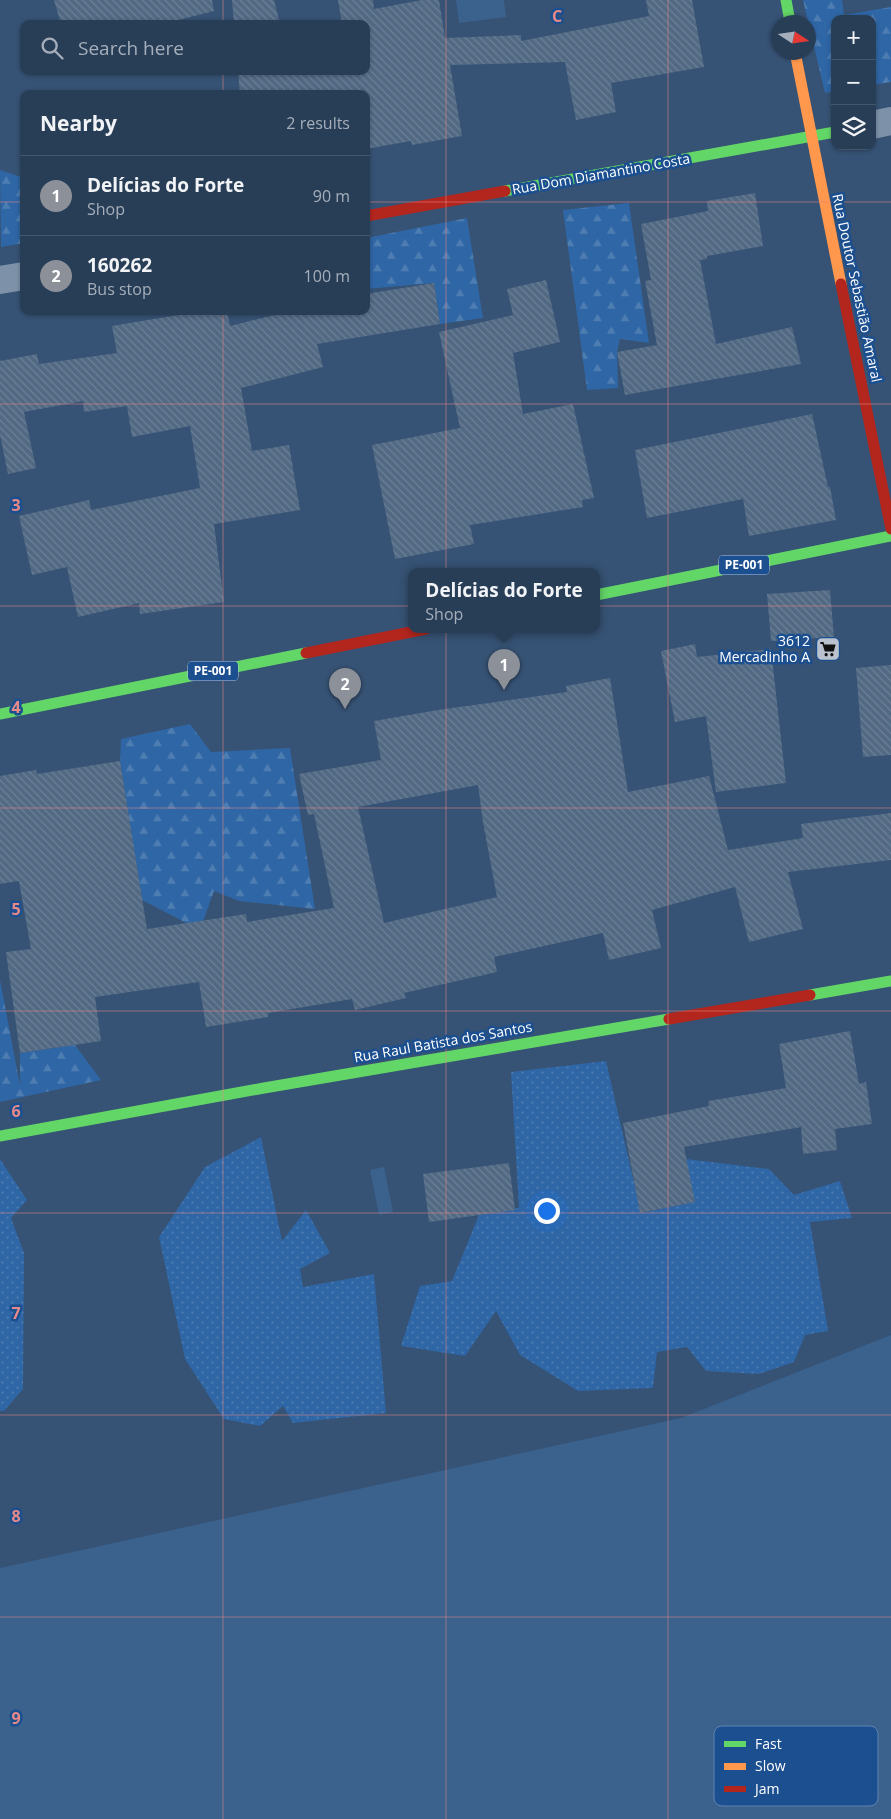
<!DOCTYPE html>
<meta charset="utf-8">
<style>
:root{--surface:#283e57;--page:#344961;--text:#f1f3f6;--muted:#a5aeba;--line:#44576d;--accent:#8c9099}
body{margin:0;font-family:"Open Sans",sans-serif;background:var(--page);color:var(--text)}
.controls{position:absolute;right:15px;top:15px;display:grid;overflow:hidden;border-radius:10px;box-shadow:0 1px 4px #0004}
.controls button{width:45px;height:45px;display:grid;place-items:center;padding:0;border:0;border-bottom:1px solid var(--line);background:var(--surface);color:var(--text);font:25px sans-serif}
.compass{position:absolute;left:771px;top:15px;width:45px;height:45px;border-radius:50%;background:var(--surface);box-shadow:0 1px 4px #0004;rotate:102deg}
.you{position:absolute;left:546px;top:1210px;width:18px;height:18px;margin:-12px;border:4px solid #fff;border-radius:50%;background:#1a73e8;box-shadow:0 0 0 8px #1a73e833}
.badge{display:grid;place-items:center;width:32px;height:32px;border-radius:50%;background:var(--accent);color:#fff;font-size:16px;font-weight:700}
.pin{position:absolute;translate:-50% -41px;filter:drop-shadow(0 1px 2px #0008)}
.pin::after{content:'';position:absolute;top:26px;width:18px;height:15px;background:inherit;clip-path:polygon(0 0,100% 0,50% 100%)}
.popup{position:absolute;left:408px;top:568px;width:192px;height:65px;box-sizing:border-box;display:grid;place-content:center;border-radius:10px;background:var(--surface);filter:drop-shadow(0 1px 4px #0005);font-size:16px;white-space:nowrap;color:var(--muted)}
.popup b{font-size:19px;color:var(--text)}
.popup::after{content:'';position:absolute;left:50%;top:100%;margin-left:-10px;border:10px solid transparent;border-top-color:var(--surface)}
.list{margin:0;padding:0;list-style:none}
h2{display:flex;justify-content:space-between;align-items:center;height:65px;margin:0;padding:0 20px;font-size:21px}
h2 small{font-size:16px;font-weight:400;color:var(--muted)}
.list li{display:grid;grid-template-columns:32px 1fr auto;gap:15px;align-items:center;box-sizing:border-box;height:80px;padding:0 20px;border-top:1px solid var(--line)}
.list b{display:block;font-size:19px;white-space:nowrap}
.list p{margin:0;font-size:16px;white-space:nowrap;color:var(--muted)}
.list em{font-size:16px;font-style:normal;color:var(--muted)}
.icon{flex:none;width:28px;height:28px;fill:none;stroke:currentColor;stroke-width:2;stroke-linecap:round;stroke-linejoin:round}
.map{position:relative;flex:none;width:891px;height:1819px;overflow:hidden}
.search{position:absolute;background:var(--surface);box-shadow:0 1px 4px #0004;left:20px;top:20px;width:350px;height:55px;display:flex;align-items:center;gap:12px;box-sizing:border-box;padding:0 18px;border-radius:10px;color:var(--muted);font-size:19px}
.panel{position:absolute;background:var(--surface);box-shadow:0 1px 4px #0004;left:20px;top:90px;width:350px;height:225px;border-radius:10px}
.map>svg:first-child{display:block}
.grass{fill:url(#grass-dots)}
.forest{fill:url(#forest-firs)}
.water{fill:#3b618d}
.building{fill:url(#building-back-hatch);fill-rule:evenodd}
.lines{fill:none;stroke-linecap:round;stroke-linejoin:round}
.street{stroke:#7d92a8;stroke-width:28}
.fast{stroke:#63d668;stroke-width:11}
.slow{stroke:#ff974d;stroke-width:11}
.jam{stroke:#b3261e;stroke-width:11}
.grid{fill:none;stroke:#e88989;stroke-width:1;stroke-opacity:0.55}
.labels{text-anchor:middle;stroke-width:5;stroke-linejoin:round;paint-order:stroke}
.shield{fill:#1b4f8f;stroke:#bbcadd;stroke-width:1}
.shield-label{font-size:12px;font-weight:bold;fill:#fff}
.street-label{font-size:14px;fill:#fff;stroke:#1b4f8f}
.poi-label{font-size:14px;fill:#fff;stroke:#1b4f8f;text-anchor:end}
.key{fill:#1b4f8f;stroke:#5f84b1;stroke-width:1}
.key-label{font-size:14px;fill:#fff}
.grid-label{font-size:16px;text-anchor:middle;font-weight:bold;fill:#e88989;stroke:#1b4f8f;stroke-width:5;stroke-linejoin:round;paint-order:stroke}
</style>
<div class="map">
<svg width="891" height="1819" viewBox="0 0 891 1819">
<defs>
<pattern id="grass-dots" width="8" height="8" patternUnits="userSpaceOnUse" patternTransform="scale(1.25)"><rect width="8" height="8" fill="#2f66a5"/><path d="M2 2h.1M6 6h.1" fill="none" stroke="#4e7db2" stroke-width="1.8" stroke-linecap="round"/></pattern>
<pattern id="forest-firs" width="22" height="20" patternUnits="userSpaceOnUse" patternTransform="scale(1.25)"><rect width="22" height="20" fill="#2f66a5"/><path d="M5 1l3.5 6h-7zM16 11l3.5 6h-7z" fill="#4e7db2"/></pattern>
<pattern id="building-back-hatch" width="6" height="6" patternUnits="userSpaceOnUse" patternTransform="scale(1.25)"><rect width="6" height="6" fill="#526984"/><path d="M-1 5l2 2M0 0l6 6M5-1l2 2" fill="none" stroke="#6c8096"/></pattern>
</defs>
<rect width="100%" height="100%" fill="#365274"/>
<g class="grass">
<polygon points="606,1061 641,1213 694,1202 686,1159 769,1169 794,1195 840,1181 852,1218 810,1222 828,1331 805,1335 794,1362 759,1374 706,1371 687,1347 657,1352 653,1388 578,1391 520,1355 496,1311 465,1356 401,1346 420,1286 452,1281 481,1210 519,1208 511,1072"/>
<polygon points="261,1137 282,1241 306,1210 330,1253 300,1269 303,1287 374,1274 386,1413 293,1423 283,1406 260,1426 224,1419 185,1359 159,1237 205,1167"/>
<polygon points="0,1159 27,1200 11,1218 24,1253 23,1389 4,1411 0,1411"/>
</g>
<g class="forest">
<polygon points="803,0 842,0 844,15 891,7 891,82 872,85 872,19 835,19 835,91 825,93"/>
<polygon points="0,170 24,178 24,243 1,247"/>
<polygon points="629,203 649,343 620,339 617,352 618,388 587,390 563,210"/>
<polygon points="467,218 483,318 440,324 434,283 366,289 366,238"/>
<polygon points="190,724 211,752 290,748 315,909 239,901 214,891 200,930 142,900 120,761 121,739"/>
<polygon points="0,980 20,1085 20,1053 75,1045 101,1080 0,1102"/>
</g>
<g class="water">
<polygon points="456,0 504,0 506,17 459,23"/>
<polygon points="384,1167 393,1212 379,1215 370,1170"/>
<polygon points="891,1335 891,1819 0,1819 0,1568 681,1418"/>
</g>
<g class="building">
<polygon points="54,0 212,0 214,11 162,24 61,24"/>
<polygon points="232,0 274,0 280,24 234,24"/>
<polygon points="338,0 373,0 374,9 422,0 439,0 445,38 521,35 521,41 649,16 646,0 692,0 704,67 611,83 616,112 576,120 565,62 450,65 462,136 412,145 411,141 366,149 366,94 240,94 238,71 366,71 366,24 342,24"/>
<polygon points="755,193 763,246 707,256 707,259 700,260 716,344 792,327 801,364 625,395 617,352 657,345 645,281 651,280 641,224 708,211 707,201"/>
<polygon points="546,280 560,342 513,353 523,414 573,404 594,498 582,500 583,507 470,525 474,544 395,559 372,445 460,428 439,332 513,315 507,289"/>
<polygon points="434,283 440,324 317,344 323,367 241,388 252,451 289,445 300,510 214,524 224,602 140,614 139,603 78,617 67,567 32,575 19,516 89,500 91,510 200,488 190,426 132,437 127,406 84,412 83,401 24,412 36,468 8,474 0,435 0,361 37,354 39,364 117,353 112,326 178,315 177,311 227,311 230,326 291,311 366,311 366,294"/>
<polygon points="812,414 828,487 830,487 836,520 749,536 743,499 647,518 635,450"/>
<polygon points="830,590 834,637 771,641 767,594"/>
<polygon points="695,644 697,657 771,649 786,783 716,792 706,716 675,722 661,651"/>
<polygon points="891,665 891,755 863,757 856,668"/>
<path d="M610 678 628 792 709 776 728 850 803 838 801 824 891 813V860L788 872 803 929 749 942 735 887 652 910 661 948 609 960 603 933 494 957 497 972 404 993 406 998 355 1010 352 999 268 1013V1017L206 1027 199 982 95 997 101 1041 20 1053 6 952 31 949 19 881 0 884V776L36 770 37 774 120 761 147 929 246 914 247 922 334 908 314 814 308 815 299 774 381 760 374 721 438 710 567 692 566 686ZM478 785 483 822 497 897 384 923 358 807Z"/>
<polygon points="850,1031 859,1084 866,1082 872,1124 835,1129 837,1150 803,1154 801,1127 684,1147 695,1202 640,1213 623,1123 709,1106 708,1101 786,1088 779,1044"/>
<polygon points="509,1163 515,1210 429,1222 423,1174"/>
</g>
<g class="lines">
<g class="street">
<polyline points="872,125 891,121"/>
<polyline points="0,280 24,276"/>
</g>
<g class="fast">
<polyline points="786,0 790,22"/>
<polyline points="505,191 835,132"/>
<polyline points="596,595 891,536"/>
<polyline points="0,714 306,653"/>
<polyline points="810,995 891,981"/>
<polyline points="0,1136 264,1088 669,1019"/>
</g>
<polyline class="slow" points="795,52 841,284"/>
<g class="jam">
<polyline points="366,216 505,191"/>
<polyline points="841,284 891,529"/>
<polyline points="306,653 426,629"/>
<polyline points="669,1019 810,995"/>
</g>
</g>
<path class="grid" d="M223 0V24M446 0V1819M668 0V1819M223 71V94M0 202H24M366 202H891M223 311V1819M0 404H891M0 606H891M0 808H891M0 1011H891M0 1213H891M0 1415H891M0 1617H891"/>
<defs>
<symbol id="supermarket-square" viewBox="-11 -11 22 22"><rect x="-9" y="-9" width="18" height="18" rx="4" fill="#b9c2ce" stroke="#1b4f8f"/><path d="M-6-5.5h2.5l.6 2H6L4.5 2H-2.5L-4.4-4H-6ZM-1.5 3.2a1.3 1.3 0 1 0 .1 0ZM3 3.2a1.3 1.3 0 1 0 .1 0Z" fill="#111"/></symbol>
</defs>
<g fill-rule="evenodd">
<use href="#supermarket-square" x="814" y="635" width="28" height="28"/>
</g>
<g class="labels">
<g class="shield">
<rect x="719" y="555.5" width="50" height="19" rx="4"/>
<rect x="188" y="661.5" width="50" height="19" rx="4"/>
</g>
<g class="shield-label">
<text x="744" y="569">PE-001</text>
<text x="213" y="675">PE-001</text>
</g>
<g class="street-label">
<text transform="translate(601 174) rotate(-10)" y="5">Rua Dom Diamantino Costa</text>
<text transform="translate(857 288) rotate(78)" y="5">Rua Doutor Sebastião Amaral</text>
<text transform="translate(443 1042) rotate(-10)" y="5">Rua Raul Batista dos Santos</text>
</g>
<g class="poi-label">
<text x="810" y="646">3612<tspan x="810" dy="16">Mercadinho A</tspan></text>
</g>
</g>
<rect x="714" y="1726" width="164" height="80" rx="8" class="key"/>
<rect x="724" y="1741" width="22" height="6" fill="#63d668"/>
<rect x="724" y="1763" width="22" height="7" fill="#ff974d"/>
<rect x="724" y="1786" width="22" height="6" fill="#b3261e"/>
<g class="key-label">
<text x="755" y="1749">Fast</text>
<text x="755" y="1771">Slow</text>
<text x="755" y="1794">Jam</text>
</g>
<g class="grid-label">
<text x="557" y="22">C</text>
<text x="16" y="511">3</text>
<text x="16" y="713">4</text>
<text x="16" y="915">5</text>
<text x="16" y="1117">6</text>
<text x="16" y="1319">7</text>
<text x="16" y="1522">8</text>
<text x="16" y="1724">9</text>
</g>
</svg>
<div class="controls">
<button>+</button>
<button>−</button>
<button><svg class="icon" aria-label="layers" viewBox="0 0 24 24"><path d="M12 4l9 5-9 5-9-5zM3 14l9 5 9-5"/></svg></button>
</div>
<svg class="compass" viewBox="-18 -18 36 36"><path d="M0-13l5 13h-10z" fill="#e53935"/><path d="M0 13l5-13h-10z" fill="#a5aeba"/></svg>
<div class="you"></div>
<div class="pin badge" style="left:504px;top:690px">1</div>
<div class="popup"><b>Delícias do Forte</b>Shop</div>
<div class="pin badge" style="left:345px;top:709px">2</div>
<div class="search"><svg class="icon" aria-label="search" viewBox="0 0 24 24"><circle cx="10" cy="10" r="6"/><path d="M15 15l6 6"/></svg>Search here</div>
<section class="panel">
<h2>Nearby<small>2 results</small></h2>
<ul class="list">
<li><span class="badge">1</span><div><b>Delícias do Forte</b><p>Shop</p></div><em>90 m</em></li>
<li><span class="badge">2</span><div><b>160262</b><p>Bus stop</p></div><em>100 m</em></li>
</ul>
</section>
</div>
